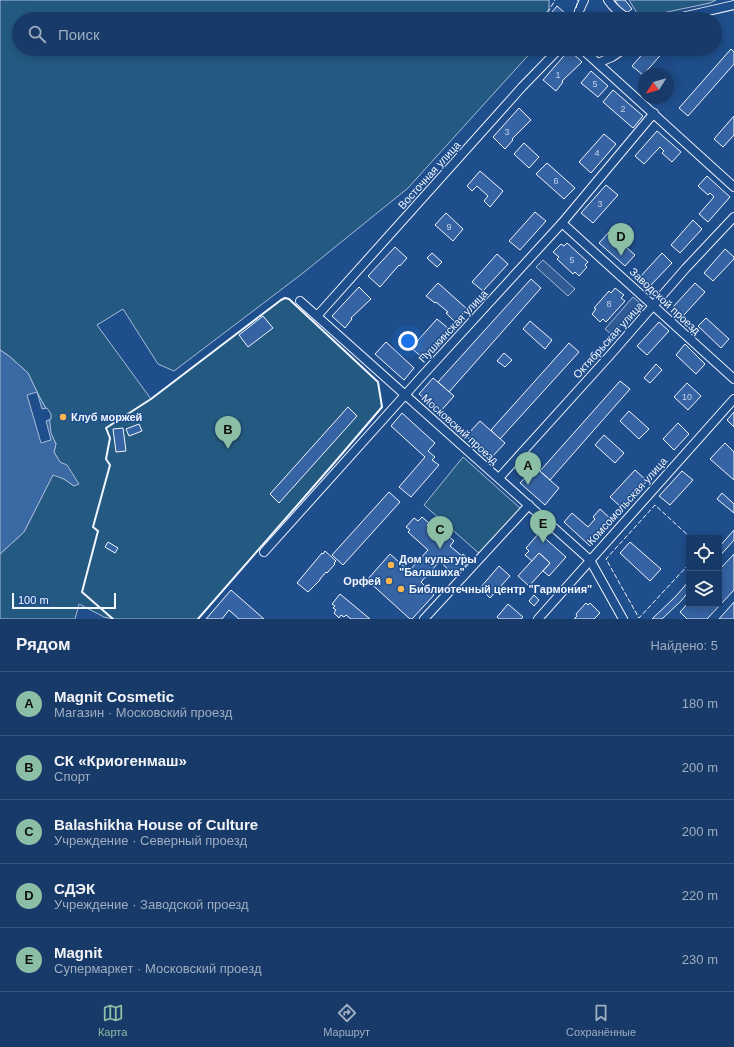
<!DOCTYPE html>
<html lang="ru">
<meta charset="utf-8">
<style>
:root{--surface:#173a69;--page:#244571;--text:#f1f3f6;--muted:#9eadc0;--line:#36547d;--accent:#8abfa5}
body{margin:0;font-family:Arial,sans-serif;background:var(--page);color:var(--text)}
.controls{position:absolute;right:12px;bottom:12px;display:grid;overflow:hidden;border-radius:0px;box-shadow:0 2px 10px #0003}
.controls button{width:36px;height:36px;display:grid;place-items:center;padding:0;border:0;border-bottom:1px solid var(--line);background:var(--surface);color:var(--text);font:20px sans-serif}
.compass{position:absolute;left:638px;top:68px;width:36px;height:36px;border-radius:50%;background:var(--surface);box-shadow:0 2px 10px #0003;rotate:233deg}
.scale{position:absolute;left:12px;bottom:10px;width:104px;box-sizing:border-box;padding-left:4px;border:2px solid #f2f6ff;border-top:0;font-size:11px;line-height:14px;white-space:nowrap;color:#f2f6ff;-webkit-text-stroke:3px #1f4e8c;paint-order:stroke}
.you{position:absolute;left:408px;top:341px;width:14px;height:14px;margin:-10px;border:3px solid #fff;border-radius:50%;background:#1a73e8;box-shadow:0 0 0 6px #1a73e833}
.badge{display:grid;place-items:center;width:26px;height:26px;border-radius:50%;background:var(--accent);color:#111;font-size:13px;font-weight:700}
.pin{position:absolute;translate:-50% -33px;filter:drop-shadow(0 1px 2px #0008)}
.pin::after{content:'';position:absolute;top:21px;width:14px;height:12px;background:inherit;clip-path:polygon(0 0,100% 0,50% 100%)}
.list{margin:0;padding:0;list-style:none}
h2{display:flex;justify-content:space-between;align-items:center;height:52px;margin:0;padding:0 16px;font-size:17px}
h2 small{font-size:13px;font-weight:400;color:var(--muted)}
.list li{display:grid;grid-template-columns:26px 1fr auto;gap:12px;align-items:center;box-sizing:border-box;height:64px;padding:0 16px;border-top:1px solid var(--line)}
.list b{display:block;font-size:15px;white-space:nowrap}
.list p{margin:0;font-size:13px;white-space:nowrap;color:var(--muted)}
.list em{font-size:13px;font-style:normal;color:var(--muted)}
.icon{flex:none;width:22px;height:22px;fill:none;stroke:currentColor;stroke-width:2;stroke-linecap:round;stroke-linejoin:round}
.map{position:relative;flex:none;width:734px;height:619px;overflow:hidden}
.search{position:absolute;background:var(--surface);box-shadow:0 2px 10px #0003;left:12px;right:12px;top:12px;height:44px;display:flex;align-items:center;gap:10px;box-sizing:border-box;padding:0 14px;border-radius:22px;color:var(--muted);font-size:15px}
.sheet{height:372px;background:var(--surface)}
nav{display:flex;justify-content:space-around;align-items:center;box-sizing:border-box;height:56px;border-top:1px solid var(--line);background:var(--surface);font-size:11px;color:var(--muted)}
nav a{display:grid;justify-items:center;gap:2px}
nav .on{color:var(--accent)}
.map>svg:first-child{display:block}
.green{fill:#245a82;stroke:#a8bbd7}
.parking{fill:#305b95;stroke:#a8bbd7}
.water{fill:#3b69a3;stroke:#a8bbd7}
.pier{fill:#1f4e8c;stroke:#a8bbd7}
.building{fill:#3563a3;stroke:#f2f6ff}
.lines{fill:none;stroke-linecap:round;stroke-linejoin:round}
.minor-casing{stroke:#f2f6ff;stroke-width:10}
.minor{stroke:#1f4e8c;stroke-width:8}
.fence{stroke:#f2f6ff;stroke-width:1;stroke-dasharray:5 2;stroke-linecap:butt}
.wall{stroke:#f2f6ff;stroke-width:2}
.poi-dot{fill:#ffb74d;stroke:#1f4e8c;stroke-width:1.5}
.labels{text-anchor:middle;stroke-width:3;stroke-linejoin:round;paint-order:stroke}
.number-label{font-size:9px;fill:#c3d1e8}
.street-label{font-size:11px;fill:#f2f6ff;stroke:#1f4e8c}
.poi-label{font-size:11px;font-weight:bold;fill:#f2f6ff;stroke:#1f4e8c;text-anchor:start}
</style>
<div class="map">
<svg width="734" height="619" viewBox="0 0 734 619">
<rect width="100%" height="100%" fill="#1f4e8c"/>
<g class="green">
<polygon points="0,0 549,0 549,9 541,19 19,19 19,49 534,49 408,188 303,273 174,371 158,364 123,309 97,325 151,399 281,300 285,298 289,299 378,382 382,407 335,462 198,619 113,619 104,617 79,604 75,619 0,619 0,554 24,532 53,474 64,479 74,486 54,452 56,444 50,433 49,414 39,396 28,373 9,356 0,350"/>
<polygon points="629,0 716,0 710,3 648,16 637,13"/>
<polygon points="463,457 521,509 481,555 424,505"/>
</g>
<g class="parking">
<polygon points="543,260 575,289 568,296 536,267"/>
<polygon points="633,297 640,303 612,335 605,329"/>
</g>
<polygon class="water" points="0,350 9,356 28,373 39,396 49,414 51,433 56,444 54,452 60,462 67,465 79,484 74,486 64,479 53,475 24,532 0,554"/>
<polygon class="pier" points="37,392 42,409 47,408 51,414 51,419 46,421 51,440 41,443 27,395"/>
<g class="building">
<polygon points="617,0 625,0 632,9 625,14 615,1"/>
<polygon points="557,6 566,14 562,19 546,19"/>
<polygon points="647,49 665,50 643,75 632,66"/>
<polygon points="731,49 734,52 734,64 688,116 679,108"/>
<polygon points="569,50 582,62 562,81 563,82 556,91 543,80"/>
<polygon points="591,71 608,86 598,97 581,83"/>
<polygon points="613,90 643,116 633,128 603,102"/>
<polygon points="519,108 531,120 512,139 513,140 505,149 493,137"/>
<polygon points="734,116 734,135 723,147 714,139"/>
<polygon points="657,131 681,152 672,162 662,153 664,151 660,147 644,164 635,156"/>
<polygon points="604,134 616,144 591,173 579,162"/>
<polygon points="524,143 539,157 529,168 514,154"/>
<polygon points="547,163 575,188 564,199 536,174"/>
<polygon points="480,171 503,191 490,207 484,201 488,196 477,186 472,191 467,186"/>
<polygon points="707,176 730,197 708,222 699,214 714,197 710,193 708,195 698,186"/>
<polygon points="606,185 618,195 593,223 581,213"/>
<polygon points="535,212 546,221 520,250 509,241"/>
<polygon points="446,213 463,229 453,241 435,225"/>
<polygon points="693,220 702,229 680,253 671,245"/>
<polygon points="609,232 635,255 625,266 599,243"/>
<polygon points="567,243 588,262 585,265 587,267 579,276 575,272 573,274 557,259 559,257 553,252 561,244 564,246"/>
<polygon points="395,247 407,258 400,266 399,265 380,287 368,276"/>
<polygon points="725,249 734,257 734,259 713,281 704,273"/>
<polygon points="432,253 442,262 437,267 427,258"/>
<polygon points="662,253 672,263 649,287 639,278"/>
<polygon points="497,254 508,264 483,291 472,282"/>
<polygon points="531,279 541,288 449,392 438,382"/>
<polygon points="438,283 467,309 455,322 446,313 448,312 436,302 435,303 426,296"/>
<polygon points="695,283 705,292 683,316 673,307"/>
<polygon points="359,287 371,299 351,318 352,319 345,328 332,316"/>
<polygon points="615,288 624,295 621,298 625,301 606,322 603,319 600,322 592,314 596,309 594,308 609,291 611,293"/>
<polygon points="263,316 273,328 248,347 239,335"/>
<polygon points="706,318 729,339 721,348 698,326"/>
<polygon points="437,319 449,329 423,358 411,348"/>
<polygon points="530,321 552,340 545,349 523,329"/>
<polygon points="659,322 669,331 647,355 637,346"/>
<polygon points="386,342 414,368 404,380 375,354"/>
<polygon points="569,343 579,352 500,439 491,430"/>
<polygon points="685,344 705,364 696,374 676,355"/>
<polygon points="504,353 512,360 505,367 497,361"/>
<polygon points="656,364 662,370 650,383 644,378"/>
<polygon points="433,378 454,396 440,412 419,394"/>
<polygon points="620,381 630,389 550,480 540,471"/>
<polygon points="687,383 701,396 688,410 674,397"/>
<polygon points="348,407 357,416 279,503 270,494"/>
<polygon points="629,411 649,429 639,439 620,421"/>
<polygon points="734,412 734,427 727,420"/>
<polygon points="402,413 435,443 428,451 435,457 432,460 439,465 411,497 399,487 425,457 391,426"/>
<polygon points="480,421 505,443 491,458 466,436"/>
<polygon points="678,423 689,434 674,450 663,439"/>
<polygon points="139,424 142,431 129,436 126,429"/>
<polygon points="123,428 126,451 116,452 113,429"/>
<polygon points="604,435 624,453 615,463 595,445"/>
<polygon points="725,443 734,452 734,480 710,459"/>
<polygon points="535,467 559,488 545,505 520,483"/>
<polygon points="635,470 647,481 622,508 610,497"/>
<polygon points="682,471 693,480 670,505 659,496"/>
<polygon points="389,492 400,502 343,565 332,555"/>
<polygon points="722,493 734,504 734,513 717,499"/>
<polygon points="600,509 613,521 590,546 564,522 572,513 588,527 595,519 593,517"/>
<polygon points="422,517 429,523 427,525 440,537 444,532 454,541 450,546 462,556 463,554 470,560 455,577 440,561 421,582 434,595 412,619 410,619 367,580 390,554 409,571 428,550 408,532 410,530 406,527 414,518 418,521"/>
<polygon points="734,530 734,540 719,557 719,547"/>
<polygon points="539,533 566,557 549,576 543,571 550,563 539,553 532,561 525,555 529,551 526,548"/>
<polygon points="108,542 118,548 115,553 105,547"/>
<polygon points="630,542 661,569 650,581 620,553"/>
<polygon points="325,551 336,561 334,563 335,564 327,573 326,572 320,579 320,580 308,592 297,583 322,553 323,554"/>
<polygon points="539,553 550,563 529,586 518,576"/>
<polygon points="734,554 734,590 707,619 687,619 680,612 689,602 689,604 719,604 719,570"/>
<polygon points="499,566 510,576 490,598 480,588"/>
<polygon points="689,581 689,591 681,601 662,619 652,619 676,596"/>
<polygon points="231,590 264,619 239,619 229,610 222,619 206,619"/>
<polygon points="340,594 370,619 351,619 346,615 344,617 341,615 339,618 334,613 336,610 333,608 335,606 332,604"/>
<polygon points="534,595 539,600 534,606 529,601"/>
<polygon points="734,602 734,619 719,619"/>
<polygon points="586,603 588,605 590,603 600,613 594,619 574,619 577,616 576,614"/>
<polygon points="508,604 523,617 521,619 499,619 497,617"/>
</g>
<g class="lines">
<defs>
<g id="minor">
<path d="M608 0C614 9 620 14 630 19"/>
<polyline points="577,19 579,11 584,0"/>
<polyline points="673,19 734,5"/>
<polyline points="582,49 734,187"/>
<polyline points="598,63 612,57 624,49"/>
<polyline points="562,223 734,379"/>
<polyline points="300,301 590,560 623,619"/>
<polyline points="317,316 522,87 559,49"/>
<polyline points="499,478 611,354 686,268 734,217"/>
<polyline points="264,552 422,376 562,223 654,113"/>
<polyline points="424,619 529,505"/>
<polyline points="538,619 734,399"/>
</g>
</defs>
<use href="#minor" class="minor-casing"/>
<use href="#minor" class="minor"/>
<g class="fence">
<polyline points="576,8 578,0"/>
<polyline points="544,19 555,0"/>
<polyline points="689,564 639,618 606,559 655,505 691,538"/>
</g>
<polyline class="wall" points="113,619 82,592 98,531 93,527 110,465 106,459 110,438 106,428 151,399 281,300 285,298 289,299 378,382 382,407 335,462 198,619"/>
</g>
<g class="poi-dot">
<circle cx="63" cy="417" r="4"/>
<circle cx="391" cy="565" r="4"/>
<circle cx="389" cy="581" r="4"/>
<circle cx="401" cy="589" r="4"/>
</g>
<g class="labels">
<g class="number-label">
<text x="558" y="78">1</text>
<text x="595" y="87">5</text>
<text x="623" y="112">2</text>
<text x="507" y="135">3</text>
<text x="597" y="156">4</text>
<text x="556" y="184">6</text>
<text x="600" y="207">3</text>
<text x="449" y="230">9</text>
<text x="572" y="263">5</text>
<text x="609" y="307">8</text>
<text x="687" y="400">10</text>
</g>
<g class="street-label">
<text transform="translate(429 175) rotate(-48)" y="4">Восточная улица</text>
<text transform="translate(665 301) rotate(43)" y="4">Заводской проезд</text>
<text transform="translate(453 326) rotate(-47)" y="4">Пушкинская улица</text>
<text transform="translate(608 340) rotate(-48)" y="4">Октябрьская улица</text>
<text transform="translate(460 429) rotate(42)" y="4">Московский проезд</text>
<text transform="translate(627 501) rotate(-48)" y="4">Комсомольская улица</text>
</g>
<g class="poi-label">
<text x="71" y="421">Клуб моржей</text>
<text x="399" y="563">Дом культуры<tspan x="399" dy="13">"Балашиха"</tspan></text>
<text x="381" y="585" text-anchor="end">Орфей</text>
<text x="409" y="593">Библиотечный центр "Гармония"</text>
</g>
</g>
</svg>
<div class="controls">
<button><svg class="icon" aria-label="locate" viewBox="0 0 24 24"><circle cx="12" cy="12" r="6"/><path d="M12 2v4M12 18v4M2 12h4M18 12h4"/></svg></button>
<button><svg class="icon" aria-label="layers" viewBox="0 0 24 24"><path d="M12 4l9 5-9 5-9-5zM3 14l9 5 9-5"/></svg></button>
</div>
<svg class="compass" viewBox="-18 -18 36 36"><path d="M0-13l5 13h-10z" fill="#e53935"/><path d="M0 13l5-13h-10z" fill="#9eadc0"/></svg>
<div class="scale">100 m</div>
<div class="you"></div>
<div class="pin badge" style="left:528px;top:485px">A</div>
<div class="pin badge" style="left:228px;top:449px">B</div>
<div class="pin badge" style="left:440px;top:549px">C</div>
<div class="pin badge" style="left:621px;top:256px">D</div>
<div class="pin badge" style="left:543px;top:543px">E</div>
<div class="search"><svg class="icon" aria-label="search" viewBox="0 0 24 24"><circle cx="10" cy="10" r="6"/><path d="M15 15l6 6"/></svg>Поиск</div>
</div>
<section class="sheet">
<h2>Рядом<small>Найдено: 5</small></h2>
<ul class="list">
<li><span class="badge">A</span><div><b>Magnit Cosmetic</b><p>Магазин · Московский проезд</p></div><em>180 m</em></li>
<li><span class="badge">B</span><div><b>СК «Криогенмаш»</b><p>Спорт</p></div><em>200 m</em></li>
<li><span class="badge">C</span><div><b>Balashikha House of Culture</b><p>Учреждение · Северный проезд</p></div><em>200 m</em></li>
<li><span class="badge">D</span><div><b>СДЭК</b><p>Учреждение · Заводской проезд</p></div><em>220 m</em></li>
<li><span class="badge">E</span><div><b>Magnit</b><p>Супермаркет · Московский проезд</p></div><em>230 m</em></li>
</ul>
</section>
<nav>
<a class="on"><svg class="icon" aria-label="map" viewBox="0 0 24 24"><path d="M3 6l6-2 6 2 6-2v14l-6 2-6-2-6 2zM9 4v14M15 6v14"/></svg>Карта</a>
<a><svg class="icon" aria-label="directions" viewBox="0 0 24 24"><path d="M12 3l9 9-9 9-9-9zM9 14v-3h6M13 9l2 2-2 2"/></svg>Маршрут</a>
<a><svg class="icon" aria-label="saved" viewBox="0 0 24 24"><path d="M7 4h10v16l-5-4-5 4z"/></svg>Сохранённые</a>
</nav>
